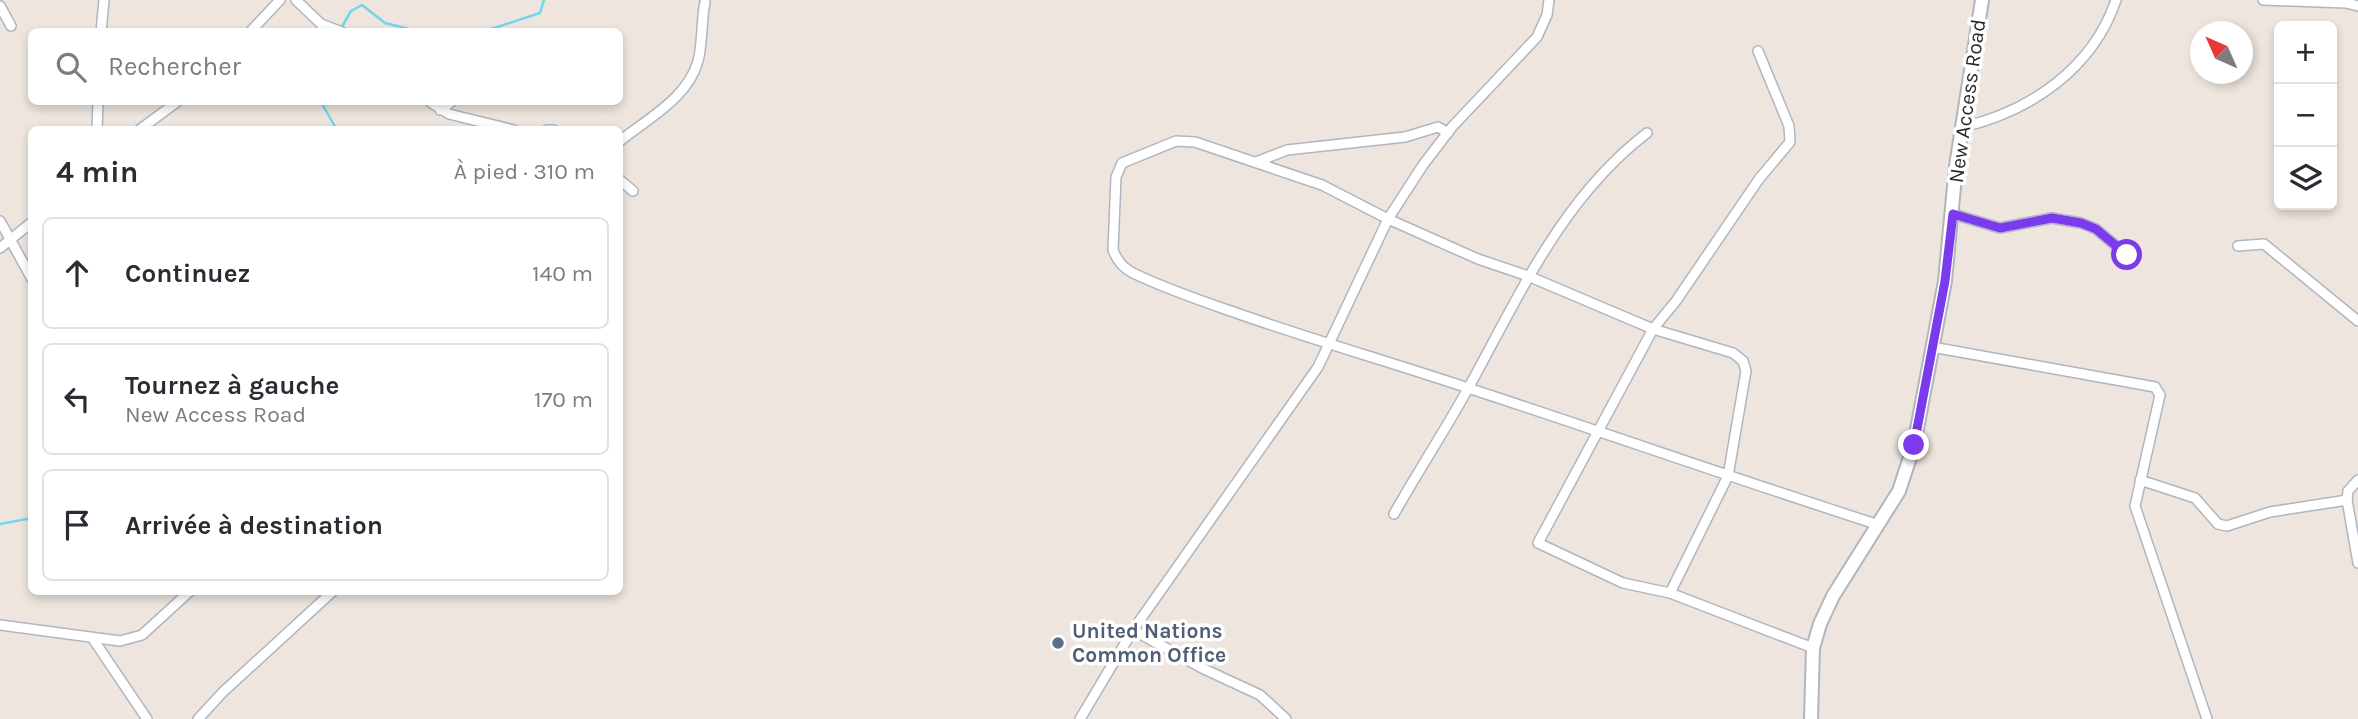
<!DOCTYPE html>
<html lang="fr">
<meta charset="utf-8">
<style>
:root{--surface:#fff;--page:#f7f7f7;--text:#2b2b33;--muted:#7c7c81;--line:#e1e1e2}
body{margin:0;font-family:Karla,sans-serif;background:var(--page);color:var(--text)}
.controls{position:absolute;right:21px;top:21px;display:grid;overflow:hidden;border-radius:10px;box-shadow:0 4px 10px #0003}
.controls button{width:63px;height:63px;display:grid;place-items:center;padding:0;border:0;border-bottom:2px solid var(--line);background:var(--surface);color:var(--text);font:35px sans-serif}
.compass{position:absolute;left:2190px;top:21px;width:63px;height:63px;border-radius:50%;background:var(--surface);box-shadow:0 4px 10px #0003;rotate:315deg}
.stop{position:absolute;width:21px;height:21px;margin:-16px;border:5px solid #7c3aed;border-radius:50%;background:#fff}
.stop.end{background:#7c3aed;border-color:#fff;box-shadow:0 2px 7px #0008}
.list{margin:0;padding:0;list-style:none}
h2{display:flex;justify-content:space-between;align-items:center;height:91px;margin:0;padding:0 28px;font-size:30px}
h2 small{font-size:23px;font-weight:400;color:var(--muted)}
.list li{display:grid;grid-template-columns:46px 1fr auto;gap:21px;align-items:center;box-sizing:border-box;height:112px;margin:0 14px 14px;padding:0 14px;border:2px solid var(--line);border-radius:10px}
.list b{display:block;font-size:26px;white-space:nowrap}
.list p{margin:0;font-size:23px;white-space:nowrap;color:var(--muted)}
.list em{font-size:23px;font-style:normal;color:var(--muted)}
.icon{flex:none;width:38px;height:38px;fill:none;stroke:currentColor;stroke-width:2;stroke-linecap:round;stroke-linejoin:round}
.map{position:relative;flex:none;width:2358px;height:719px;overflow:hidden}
.search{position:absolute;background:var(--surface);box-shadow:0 4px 10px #0003;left:28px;top:28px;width:595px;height:77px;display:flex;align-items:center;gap:18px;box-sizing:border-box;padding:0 24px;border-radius:10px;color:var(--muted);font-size:26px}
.panel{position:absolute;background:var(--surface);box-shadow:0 4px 10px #0003;left:28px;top:126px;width:595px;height:469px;border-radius:10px}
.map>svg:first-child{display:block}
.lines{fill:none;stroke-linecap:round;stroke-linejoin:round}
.stream{stroke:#71d7ef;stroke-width:2.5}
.minor-casing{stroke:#b1b5bf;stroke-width:12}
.secondary-casing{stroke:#b1b5bf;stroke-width:16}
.minor{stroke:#fff;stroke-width:9}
.secondary{stroke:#fff;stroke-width:12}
.route{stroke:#7c3aed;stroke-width:9}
.service-dot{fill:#5c6f8a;stroke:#fff;stroke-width:2.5}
.labels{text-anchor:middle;stroke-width:7;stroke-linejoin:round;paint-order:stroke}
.street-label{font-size:21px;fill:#2b2b2b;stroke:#fff}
.service-label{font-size:21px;font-weight:bold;fill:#4e5e75;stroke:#fff;text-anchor:start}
</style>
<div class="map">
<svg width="2358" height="719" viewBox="0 0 2358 719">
<rect width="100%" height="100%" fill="#ede5de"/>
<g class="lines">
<g class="stream">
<polyline points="340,30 351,11 362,5 385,23 409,29 488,30 540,13 544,0"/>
<polyline points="321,102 337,130"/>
<polyline points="0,524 32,518"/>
</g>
<defs>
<g id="minor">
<polyline points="296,0 321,24 342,32"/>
<polyline points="2263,0 2346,3 2358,6"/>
<polyline points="0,6 11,26"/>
<polyline points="101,32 104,0"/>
<polyline points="250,32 280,0"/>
<polyline points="1758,51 1789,126 1790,142 1759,179 1676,301 1653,329 1538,543 1623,583 1670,593 1813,648"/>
<polyline points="430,102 449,114 514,130"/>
<polyline points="440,110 451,102"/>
<path d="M1963 127C2031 111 2093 68 2116 0"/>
<polyline points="97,130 98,102"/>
<polyline points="139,130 177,102"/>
<polyline points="547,130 554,130"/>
<path d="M620 141C647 119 688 98 698 61 703 42 701 21 705 2"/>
<polyline points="1256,162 1287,150 1405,137 1438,127 1448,133"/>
<polyline points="620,180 633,191"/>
<polyline points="1953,214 2000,228 2052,218 2081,223 2096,229 2127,255"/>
<polyline points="0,221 32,279"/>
<polyline points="2238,246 2264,244 2358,321"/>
<polyline points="0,248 32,222"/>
<polyline points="1932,347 2155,387 2160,395 2135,506 2207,719"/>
<polyline points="2140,480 2195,498 2218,524 2227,526 2270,512 2347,500"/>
<polyline points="2358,480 2348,491 2347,500 2358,563"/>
<path d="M1394 514C1418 471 1446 429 1470 385 1520 294 1563 197 1647 133"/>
<path d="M1670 593 1728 476 1746 371 1743 361 1733 353 1653 329 1528 276 1478 259 1388 219 1322 185 1195 142 1176 141 1122 163 1116 177 1113 250C1117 261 1123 268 1133 273 1168 290 1205 302 1242 315 1317 341 1393 363 1468 388 1606 433 1742 481 1879 525"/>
<polyline points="0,625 120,641 142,635 189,592"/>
<polyline points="1133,630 1204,669 1260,695 1286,719"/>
<polyline points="93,639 147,719"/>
<polyline points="198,719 223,692 332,592"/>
<polyline points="1080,719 1133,630 1318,367 1388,219 1423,165 1452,127 1537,37 1547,15 1549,0"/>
</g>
<polyline id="secondary" points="1811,719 1813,648 1820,624 1833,596 1899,491 1914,445 1945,281 1956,166 1982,0"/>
</defs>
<use href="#minor" class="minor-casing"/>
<use href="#secondary" class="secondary-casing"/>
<use href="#minor" class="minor"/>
<use href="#secondary" class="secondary"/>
</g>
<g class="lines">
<polyline class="route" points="1914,445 1945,281 1953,214 2000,228 2052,218 2081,223 2096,229 2127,255"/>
</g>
<circle class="service-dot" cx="1058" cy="643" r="7"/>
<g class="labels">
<g class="street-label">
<text transform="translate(1967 101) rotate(-82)" y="7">New Access Road</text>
</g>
<g class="service-label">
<text x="1072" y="638">United Nations<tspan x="1072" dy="24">Common Office</tspan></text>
</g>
</g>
</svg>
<div class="controls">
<button>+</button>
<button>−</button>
<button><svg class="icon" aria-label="layers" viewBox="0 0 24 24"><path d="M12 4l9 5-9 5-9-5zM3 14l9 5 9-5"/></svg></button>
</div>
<svg class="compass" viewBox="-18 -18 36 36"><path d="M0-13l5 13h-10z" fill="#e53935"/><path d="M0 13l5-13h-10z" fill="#7c7c81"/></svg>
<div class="stop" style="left:2127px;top:255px"></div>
<div class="stop end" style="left:1914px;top:445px"></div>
<div class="search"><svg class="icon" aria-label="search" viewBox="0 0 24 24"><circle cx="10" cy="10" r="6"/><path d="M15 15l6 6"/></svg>Rechercher</div>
<section class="panel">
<h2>4 min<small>À pied · 310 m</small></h2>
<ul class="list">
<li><svg class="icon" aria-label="ahead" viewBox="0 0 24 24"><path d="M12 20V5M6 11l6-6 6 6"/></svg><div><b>Continuez</b></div><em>140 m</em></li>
<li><svg class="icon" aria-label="left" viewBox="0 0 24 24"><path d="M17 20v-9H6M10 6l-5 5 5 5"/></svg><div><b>Tournez à gauche</b><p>New Access Road</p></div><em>170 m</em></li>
<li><svg class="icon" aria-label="arrive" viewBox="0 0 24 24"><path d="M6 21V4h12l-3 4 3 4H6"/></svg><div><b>Arrivée à destination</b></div></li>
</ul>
</section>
</div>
